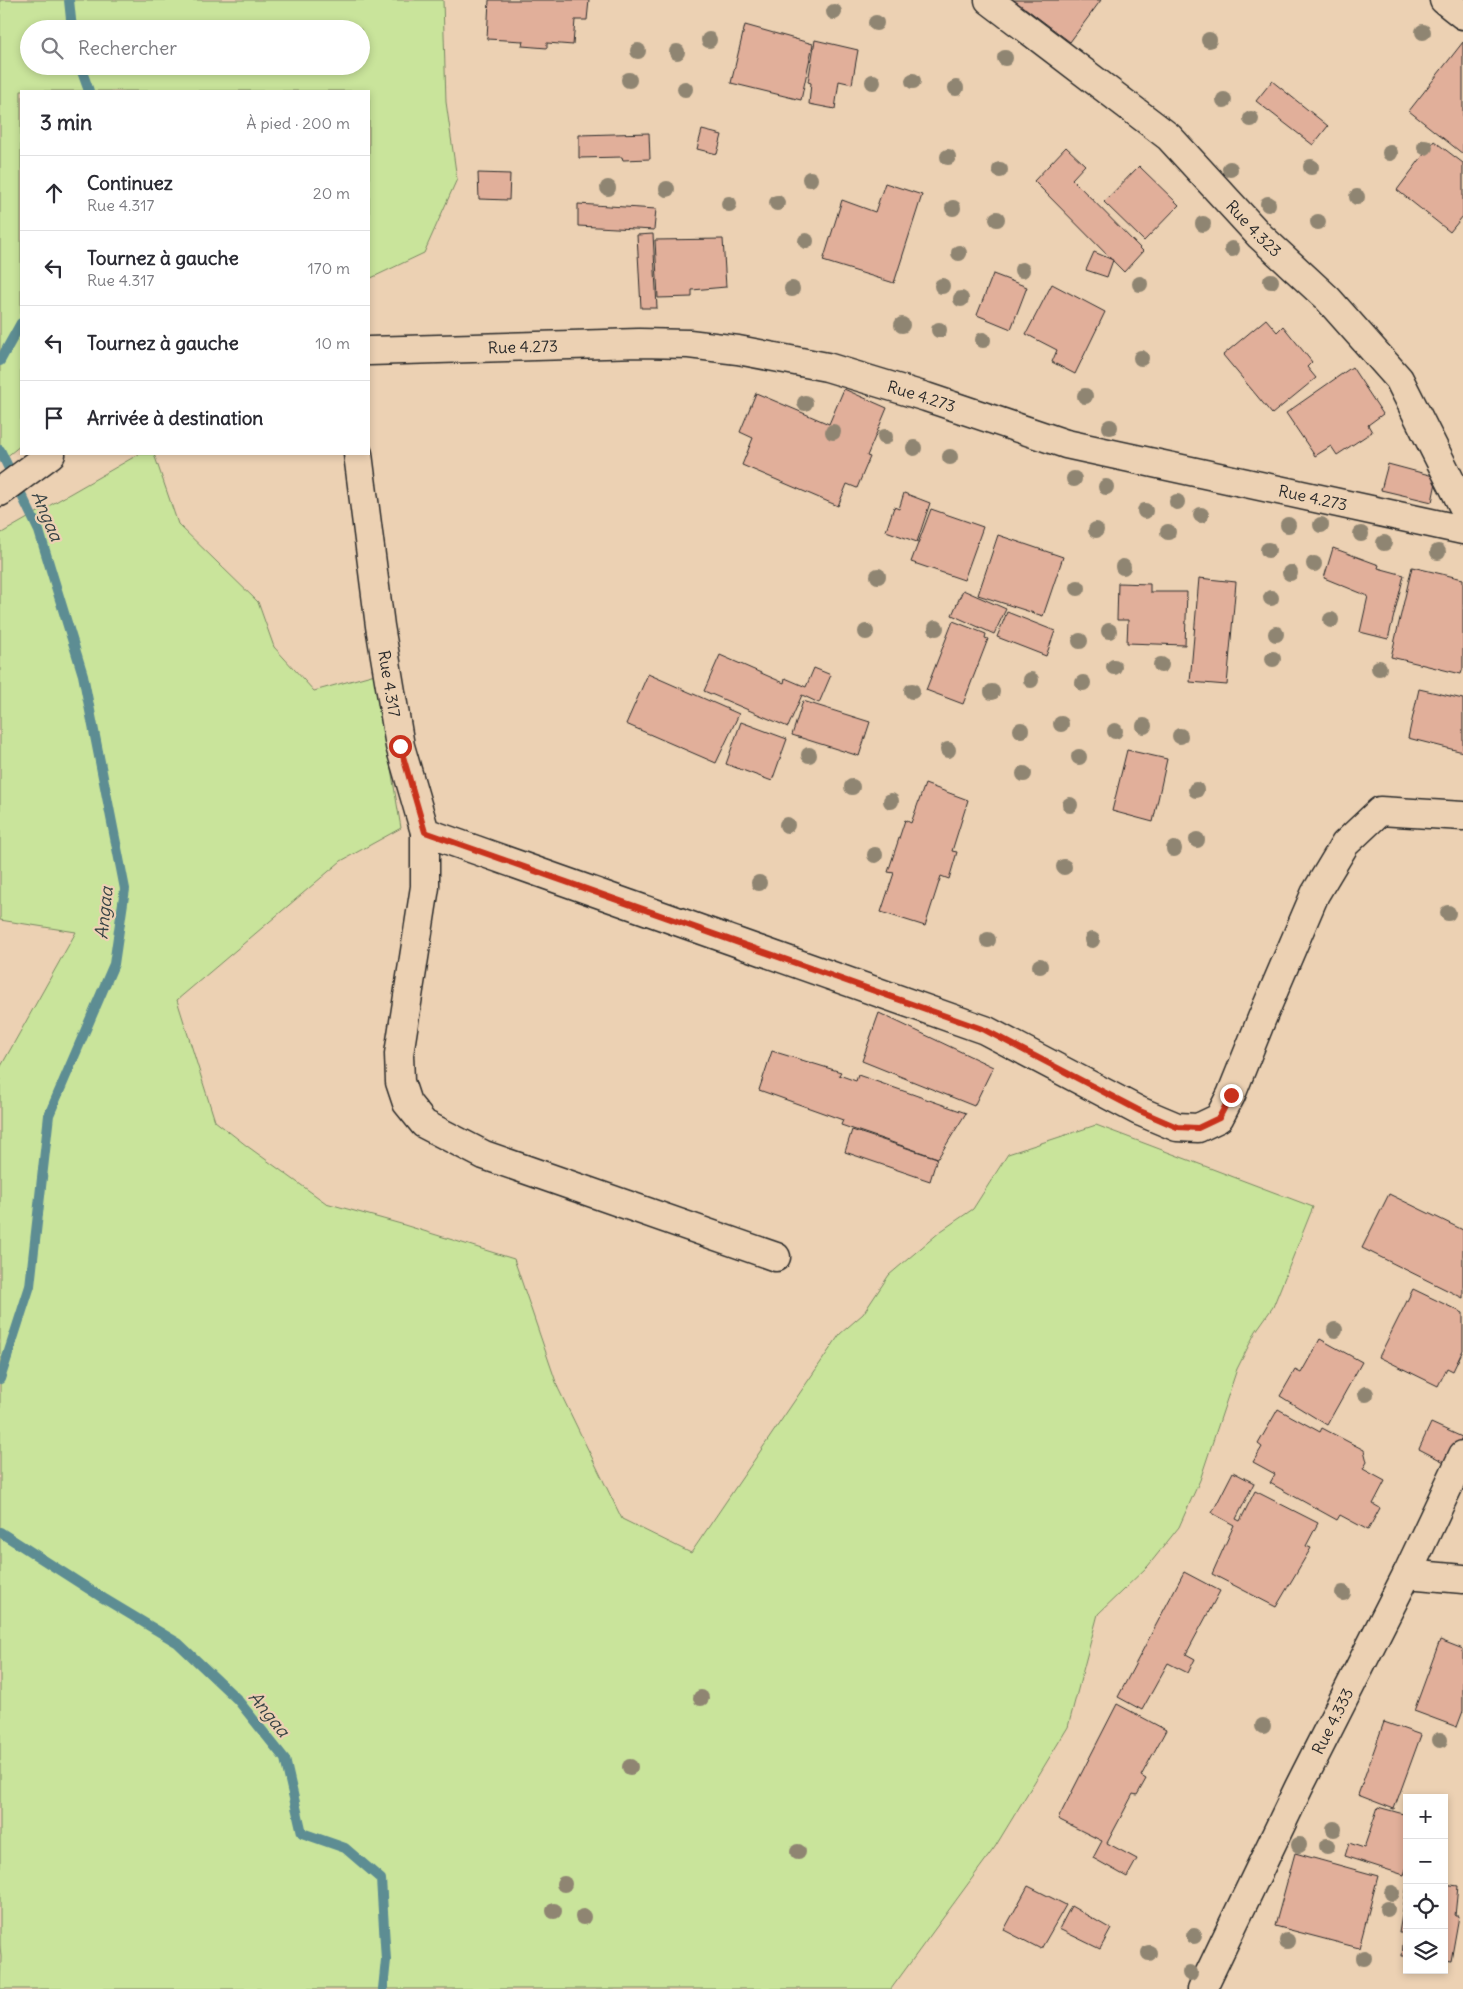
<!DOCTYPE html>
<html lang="fr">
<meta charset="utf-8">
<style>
:root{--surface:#fff;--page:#f7f7f7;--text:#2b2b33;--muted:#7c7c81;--line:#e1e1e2}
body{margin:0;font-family:Delius,sans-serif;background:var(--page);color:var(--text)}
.controls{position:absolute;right:15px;bottom:15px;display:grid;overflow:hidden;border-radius:0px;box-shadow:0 2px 8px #0003}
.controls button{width:45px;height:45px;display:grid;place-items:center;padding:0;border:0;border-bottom:1px solid var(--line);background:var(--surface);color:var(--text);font:25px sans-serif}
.stop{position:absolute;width:15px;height:15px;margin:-11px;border:4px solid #c8321e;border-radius:50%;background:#fff}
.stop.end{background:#c8321e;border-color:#fff;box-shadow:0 1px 5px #0008}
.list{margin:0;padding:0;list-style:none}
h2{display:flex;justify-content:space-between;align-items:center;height:65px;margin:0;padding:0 20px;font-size:21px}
h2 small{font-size:16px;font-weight:400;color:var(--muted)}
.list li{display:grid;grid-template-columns:32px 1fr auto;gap:15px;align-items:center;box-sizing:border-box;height:75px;padding:0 20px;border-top:1px solid var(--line)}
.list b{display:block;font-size:19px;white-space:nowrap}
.list p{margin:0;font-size:16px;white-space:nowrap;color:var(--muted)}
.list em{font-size:16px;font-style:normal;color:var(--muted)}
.icon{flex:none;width:28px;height:28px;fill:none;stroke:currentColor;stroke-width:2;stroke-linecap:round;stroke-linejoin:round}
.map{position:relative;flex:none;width:1463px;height:1989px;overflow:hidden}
.search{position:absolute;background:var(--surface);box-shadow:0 2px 8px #0003;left:20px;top:20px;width:350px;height:55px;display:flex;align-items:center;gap:12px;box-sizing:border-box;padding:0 18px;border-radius:28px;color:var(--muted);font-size:19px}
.panel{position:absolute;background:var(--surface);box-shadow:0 2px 8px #0003;left:20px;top:90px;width:350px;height:365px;border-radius:0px}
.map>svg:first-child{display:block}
.green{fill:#c9e49b;stroke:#7a8863;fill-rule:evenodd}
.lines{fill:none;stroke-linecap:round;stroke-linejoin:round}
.stream{stroke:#5d8d93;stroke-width:10}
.building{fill:#e1af9a;stroke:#2b2b2b}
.minor-casing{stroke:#2b2b2b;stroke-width:31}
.minor{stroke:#ecd1b3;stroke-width:28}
.tree{fill:#8f8572}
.route{stroke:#c8321e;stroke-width:6}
.labels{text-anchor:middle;stroke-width:4.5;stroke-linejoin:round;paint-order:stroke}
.street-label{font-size:16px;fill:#2b2b2b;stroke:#ecd1b3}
.water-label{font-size:18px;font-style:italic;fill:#374345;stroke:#ecd1b3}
</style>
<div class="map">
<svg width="1463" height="1989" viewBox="0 0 1463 1989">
<rect width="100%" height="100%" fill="#ecd1b3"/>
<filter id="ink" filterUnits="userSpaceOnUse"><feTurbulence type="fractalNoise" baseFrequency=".02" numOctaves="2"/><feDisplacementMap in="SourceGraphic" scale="10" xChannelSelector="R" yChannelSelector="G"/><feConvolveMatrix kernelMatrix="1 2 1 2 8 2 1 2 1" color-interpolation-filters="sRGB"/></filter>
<g filter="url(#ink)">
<g class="green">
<path d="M0 0H443L446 102 457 179 424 253 369 279V91H21V445L0 462ZM29 29H361V66H29Z"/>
<polygon points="139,454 154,454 178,524 258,602 274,647 314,691 375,674 401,828 341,861 177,1000 215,1121 247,1146 326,1203 401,1224 514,1259 558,1388 622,1519 691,1553 840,1334 863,1314 889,1275 941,1231 973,1209 1008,1154 1096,1125 1313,1207 1273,1307 1256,1331 1237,1369 1200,1480 1179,1527 1148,1566 1098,1614 1068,1727 995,1847 891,1989 0,1989 1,1957 0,1945 0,1068 76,932 0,920 0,534"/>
</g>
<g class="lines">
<g class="stream">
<polyline points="69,0 72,29"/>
<polyline points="80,66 89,91"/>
<polyline points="0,361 21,323"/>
<polyline points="0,450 39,531 83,675 125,889 114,964 49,1115 30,1286 0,1379"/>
<polyline points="0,1532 103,1598 178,1643 237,1699 285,1759 302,1833 345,1848 381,1879 386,1960 383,1989"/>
</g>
</g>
<g class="building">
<polygon points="489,0 589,0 587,20 575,20 573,45 547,43 547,48 522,46 523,41 487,39"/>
<polygon points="1005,0 1101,0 1070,42 1025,8 1022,12"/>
<polygon points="745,25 813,44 801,100 731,83"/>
<polygon points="815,40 858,50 852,84 839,81 835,109 809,104 811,83 808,82"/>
<polygon points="1463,42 1463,154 1409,111"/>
<polygon points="1272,81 1328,126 1313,145 1256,101"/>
<polygon points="702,130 722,135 717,154 697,149"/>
<polygon points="649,133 650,159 623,160 622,157 579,158 579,135"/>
<polygon points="1434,141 1463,163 1463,216 1450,232 1397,190"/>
<polygon points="1066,147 1085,165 1072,179 1143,251 1124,272 1034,181"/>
<polygon points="1139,166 1179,205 1144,241 1104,202"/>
<polygon points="478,173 510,174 509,200 479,199"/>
<polygon points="885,183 922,195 894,283 823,261 842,200 875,212"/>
<polygon points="578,204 656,209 654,230 578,226"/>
<polygon points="653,234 657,308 641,308 637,235"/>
<polygon points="723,239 726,287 692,290 692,297 658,298 655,240"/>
<polygon points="1094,252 1113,260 1107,277 1086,270"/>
<polygon points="993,274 1027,287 1011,329 977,315"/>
<polygon points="1052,284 1105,312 1075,374 1052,362 1057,350 1026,334"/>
<polygon points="1266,319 1277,332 1283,326 1312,362 1307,367 1316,378 1272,414 1223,355"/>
<polygon points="1352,367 1383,414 1368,425 1372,432 1337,455 1331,446 1315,456 1286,413"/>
<polygon points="844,389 887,408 867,456 870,457 857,488 847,484 838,506 742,465 753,438 740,432 756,393 829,424"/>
<polygon points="1388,464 1437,477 1432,502 1381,490"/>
<polygon points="904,493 930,503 917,542 886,531 894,507 899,509"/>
<polygon points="931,509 983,527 964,580 911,562"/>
<polygon points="998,535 1063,557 1043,616 978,595"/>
<polygon points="1333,548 1379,565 1378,568 1404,575 1388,639 1360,632 1368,596 1324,578"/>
<polygon points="1412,567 1463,579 1463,668 1461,674 1391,657"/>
<polygon points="1199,578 1236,582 1227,685 1190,682"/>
<polygon points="1118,583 1150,584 1150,592 1187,592 1185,645 1127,643 1128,620 1117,620"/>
<polygon points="963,590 1006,609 994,634 952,615"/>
<polygon points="1007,612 1055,631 1046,656 997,637"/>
<polygon points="953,621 986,634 985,638 988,639 963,704 926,690"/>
<polygon points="720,655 784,683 785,678 806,687 814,668 831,675 819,703 802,695 788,727 704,691"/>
<polygon points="648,674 739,714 716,763 626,724"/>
<polygon points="1419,689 1463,699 1463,752 1408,738"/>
<polygon points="803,701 870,722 859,756 792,735"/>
<polygon points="741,722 787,739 772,781 726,764"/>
<polygon points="1127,750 1167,759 1153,822 1112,811"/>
<polygon points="925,784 968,800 952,851 957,852 949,879 941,876 925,926 881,912 894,873 888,872 905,820 911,823"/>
<polygon points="879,1013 993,1067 974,1106 862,1061"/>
<polygon points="772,1051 841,1072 839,1075 856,1081 858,1075 966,1113 938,1158 841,1125 843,1120 759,1090"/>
<polygon points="852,1130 937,1158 930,1181 845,1152"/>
<polygon points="1389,1194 1463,1230 1463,1298 1362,1248"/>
<polygon points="1413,1289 1463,1313 1463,1350 1453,1371 1447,1368 1438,1386 1379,1357"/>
<polygon points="1320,1339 1362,1362 1327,1425 1280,1396 1295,1370 1301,1373"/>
<polygon points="1278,1409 1320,1432 1322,1428 1364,1450 1367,1462 1363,1469 1385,1481 1373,1504 1380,1508 1368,1530 1340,1515 1337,1520 1270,1483 1275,1474 1253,1462 1262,1447 1258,1444"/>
<polygon points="1431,1423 1462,1437 1448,1464 1419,1449"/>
<polygon points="1233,1472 1254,1483 1236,1519 1240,1521 1255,1491 1318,1523 1306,1546 1311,1548 1276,1607 1212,1574 1234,1525 1212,1513"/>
<polygon points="1184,1572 1220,1591 1186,1654 1195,1659 1188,1673 1168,1663 1142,1710 1118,1697"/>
<polygon points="1440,1640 1463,1649 1463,1711 1457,1727 1414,1711"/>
<polygon points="1117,1704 1166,1730 1141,1776 1146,1779 1137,1795 1133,1794 1107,1843 1137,1859 1127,1877 1093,1858 1102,1841 1058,1819"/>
<polygon points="1384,1722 1421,1735 1394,1809 1358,1795"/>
<polygon points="1378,1807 1407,1815 1407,1866 1404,1875 1345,1856 1349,1843 1364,1848"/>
<polygon points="1295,1853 1378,1876 1359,1948 1275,1926"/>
<polygon points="1444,1884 1458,1886 1455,1916 1459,1916 1451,1961 1444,1960"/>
<polygon points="1407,1885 1407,1956 1402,1956 1404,1933 1399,1933"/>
<polygon points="1028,1886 1066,1905 1041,1949 1004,1930"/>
<polygon points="1071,1906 1111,1929 1100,1949 1059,1929"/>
</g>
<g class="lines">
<defs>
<g id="minor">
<path id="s1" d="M989 0 1169 137 1260 236 1328 299 1399 379 1463 506"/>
<polyline points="1444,0 1463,15"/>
<path id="s2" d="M369 351 639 343 689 344 738 350 827 367 926 397 1066 444 1463 530"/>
<path id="s3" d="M358 454 380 626 400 746 425 832 985 1030 1139 1111 1177 1127 1198 1128 1219 1118 1231 1095 1262 1018 1315 894 1345 844 1380 811 1463 816"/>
<polyline points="0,492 51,454"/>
<polyline points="425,832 425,887 399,1054 400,1082 407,1103 424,1124 484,1155 776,1257"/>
<polyline points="1407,1574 1463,1579"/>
<path id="s4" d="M1202 1989 1299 1787 1407 1574 1463 1455"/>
</g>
</defs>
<use href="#minor" class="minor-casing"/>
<use href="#minor" class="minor"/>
</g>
<g class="tree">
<circle cx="834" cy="12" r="8"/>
<circle cx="876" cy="23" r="8"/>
<circle cx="1423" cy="32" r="8"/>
<circle cx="709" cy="40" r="8"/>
<circle cx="1209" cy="40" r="8"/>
<circle cx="638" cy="51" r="8"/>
<circle cx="677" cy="52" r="8"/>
<circle cx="1005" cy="58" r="8"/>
<circle cx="629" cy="80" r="8"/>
<circle cx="913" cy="81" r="8"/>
<circle cx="873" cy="82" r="8"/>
<circle cx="956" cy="88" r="8"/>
<circle cx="685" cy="89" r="8"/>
<circle cx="1224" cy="100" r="8"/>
<circle cx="1251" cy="119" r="8"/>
<circle cx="1425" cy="147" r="8"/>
<circle cx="1390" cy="153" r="8"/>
<circle cx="948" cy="157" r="8"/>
<circle cx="1311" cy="167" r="8"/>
<circle cx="1230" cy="169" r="8"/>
<circle cx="1000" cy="170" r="8"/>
<circle cx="810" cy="179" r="8"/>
<circle cx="608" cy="188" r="8"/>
<circle cx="667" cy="189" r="8"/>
<circle cx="1357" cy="197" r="8"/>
<circle cx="777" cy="203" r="8"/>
<circle cx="729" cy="204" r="8"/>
<circle cx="1268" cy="204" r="8"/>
<circle cx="953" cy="208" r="8"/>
<circle cx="997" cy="219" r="8"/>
<circle cx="1318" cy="222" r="8"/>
<circle cx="1203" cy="224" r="8"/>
<circle cx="806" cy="241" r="8"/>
<circle cx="1232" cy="249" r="8"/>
<circle cx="959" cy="253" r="8"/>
<circle cx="1022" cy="270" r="8"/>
<circle cx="1271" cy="281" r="8"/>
<circle cx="1140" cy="284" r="8"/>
<circle cx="942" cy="286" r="8"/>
<circle cx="792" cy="289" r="8"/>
<circle cx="961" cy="299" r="8"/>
<circle cx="902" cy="325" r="8"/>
<circle cx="939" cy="330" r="8"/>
<circle cx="983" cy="340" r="8"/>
<circle cx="1141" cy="358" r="8"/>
<circle cx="1085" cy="396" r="8"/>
<circle cx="805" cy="403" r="8"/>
<circle cx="1110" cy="427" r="8"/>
<circle cx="833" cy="432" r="8"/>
<circle cx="885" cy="437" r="8"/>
<circle cx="914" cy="448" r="8"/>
<circle cx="950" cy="457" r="8"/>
<circle cx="1074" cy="479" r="8"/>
<circle cx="1106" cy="487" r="8"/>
<circle cx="1177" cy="502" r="8"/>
<circle cx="1145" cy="511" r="8"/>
<circle cx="1201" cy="515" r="8"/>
<circle cx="1288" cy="525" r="8"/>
<circle cx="1321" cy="525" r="8"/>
<circle cx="1096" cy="530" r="8"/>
<circle cx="1168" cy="532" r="8"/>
<circle cx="1361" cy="534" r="8"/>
<circle cx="1384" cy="543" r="8"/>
<circle cx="1268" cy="550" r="8"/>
<circle cx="1438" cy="552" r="8"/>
<circle cx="1314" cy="564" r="8"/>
<circle cx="1123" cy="567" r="8"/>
<circle cx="1290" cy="573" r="8"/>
<circle cx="878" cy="576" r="8"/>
<circle cx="1078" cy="588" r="8"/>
<circle cx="1271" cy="598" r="8"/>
<circle cx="1331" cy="620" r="8"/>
<circle cx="936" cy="628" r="8"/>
<circle cx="1109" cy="631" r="8"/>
<circle cx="866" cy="632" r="8"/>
<circle cx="1276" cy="634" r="8"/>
<circle cx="1080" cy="641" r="8"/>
<circle cx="1273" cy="659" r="8"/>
<circle cx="1161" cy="665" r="8"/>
<circle cx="1114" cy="667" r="8"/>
<circle cx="1379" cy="668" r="8"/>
<circle cx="1031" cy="680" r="8"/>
<circle cx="1083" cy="683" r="8"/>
<circle cx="912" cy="691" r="8"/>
<circle cx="992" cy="692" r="8"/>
<circle cx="1061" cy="724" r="8"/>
<circle cx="1144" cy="726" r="8"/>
<circle cx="1021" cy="730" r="8"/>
<circle cx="1115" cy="731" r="8"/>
<circle cx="1180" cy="736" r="8"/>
<circle cx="948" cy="750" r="8"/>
<circle cx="809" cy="755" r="8"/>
<circle cx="1079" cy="757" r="8"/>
<circle cx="1024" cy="774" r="8"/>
<circle cx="852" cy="787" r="8"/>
<circle cx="1196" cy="790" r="8"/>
<circle cx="891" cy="801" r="8"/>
<circle cx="1070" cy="805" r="8"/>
<circle cx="787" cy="825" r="8"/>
<circle cx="1197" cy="840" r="8"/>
<circle cx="1174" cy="849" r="8"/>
<circle cx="875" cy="855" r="8"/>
<circle cx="1064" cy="867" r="8"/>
<circle cx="759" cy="883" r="8"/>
<circle cx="1448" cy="913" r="8"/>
<circle cx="988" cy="940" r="8"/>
<circle cx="1092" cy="940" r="8"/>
<circle cx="1040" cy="966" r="8"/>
<circle cx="1335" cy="1330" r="8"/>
<circle cx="1366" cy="1394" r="8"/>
<circle cx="1343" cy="1593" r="8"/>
<circle cx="701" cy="1698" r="8"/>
<circle cx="1263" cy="1726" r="8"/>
<circle cx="1440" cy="1740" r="8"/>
<circle cx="630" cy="1767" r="8"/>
<circle cx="1334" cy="1829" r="8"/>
<circle cx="1299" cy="1845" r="8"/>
<circle cx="1327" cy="1846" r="8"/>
<circle cx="798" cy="1852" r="8"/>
<circle cx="564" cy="1884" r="8"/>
<circle cx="1392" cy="1893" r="8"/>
<circle cx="1387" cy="1909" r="8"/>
<circle cx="554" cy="1911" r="8"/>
<circle cx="583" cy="1917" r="8"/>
<circle cx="1194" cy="1936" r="8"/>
<circle cx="1287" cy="1941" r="8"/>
<circle cx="1149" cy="1953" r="8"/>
<circle cx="1364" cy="1958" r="8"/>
<circle cx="1190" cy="1973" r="8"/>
</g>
</g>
<g class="lines" filter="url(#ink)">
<polyline class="route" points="400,746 425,832 985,1030 1140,1111 1177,1127 1198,1128 1219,1118 1231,1095"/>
</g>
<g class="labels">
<g class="street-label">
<text dy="6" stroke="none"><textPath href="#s1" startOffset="351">Rue 4.323</textPath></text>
<text dy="6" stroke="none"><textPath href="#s2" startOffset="154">Rue 4.273</textPath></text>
<text dy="6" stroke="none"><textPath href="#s2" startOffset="559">Rue 4.273</textPath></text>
<text dy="6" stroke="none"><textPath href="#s2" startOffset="964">Rue 4.273</textPath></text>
<text dy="6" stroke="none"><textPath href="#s3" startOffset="232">Rue 4.317</textPath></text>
<text dy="6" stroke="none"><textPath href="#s4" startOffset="298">Rue 4.333</textPath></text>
</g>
<g class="water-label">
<text transform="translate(47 516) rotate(67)" y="6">Angaa</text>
<text transform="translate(104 913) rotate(-84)" y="6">Angaa</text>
<text transform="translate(269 1714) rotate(51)" y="6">Angaa</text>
</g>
</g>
</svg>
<div class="controls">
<button>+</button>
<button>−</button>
<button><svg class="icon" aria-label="locate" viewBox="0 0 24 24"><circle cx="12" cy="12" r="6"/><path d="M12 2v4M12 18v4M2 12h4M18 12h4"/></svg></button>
<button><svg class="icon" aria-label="layers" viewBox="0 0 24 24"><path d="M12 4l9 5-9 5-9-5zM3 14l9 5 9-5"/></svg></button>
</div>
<div class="stop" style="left:400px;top:746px"></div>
<div class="stop end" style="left:1231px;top:1095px"></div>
<div class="search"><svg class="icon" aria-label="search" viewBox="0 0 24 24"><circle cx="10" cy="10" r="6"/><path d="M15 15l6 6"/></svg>Rechercher</div>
<section class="panel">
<h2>3 min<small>À pied · 200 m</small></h2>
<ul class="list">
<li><svg class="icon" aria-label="ahead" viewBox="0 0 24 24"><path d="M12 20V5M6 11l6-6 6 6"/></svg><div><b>Continuez</b><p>Rue 4.317</p></div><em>20 m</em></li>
<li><svg class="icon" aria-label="left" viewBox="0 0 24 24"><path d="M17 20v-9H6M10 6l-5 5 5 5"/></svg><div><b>Tournez à gauche</b><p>Rue 4.317</p></div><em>170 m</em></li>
<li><svg class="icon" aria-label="left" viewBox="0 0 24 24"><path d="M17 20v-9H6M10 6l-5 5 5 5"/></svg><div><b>Tournez à gauche</b></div><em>10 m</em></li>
<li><svg class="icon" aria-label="arrive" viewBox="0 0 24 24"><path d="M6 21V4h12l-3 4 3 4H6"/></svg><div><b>Arrivée à destination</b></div></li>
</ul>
</section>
</div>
